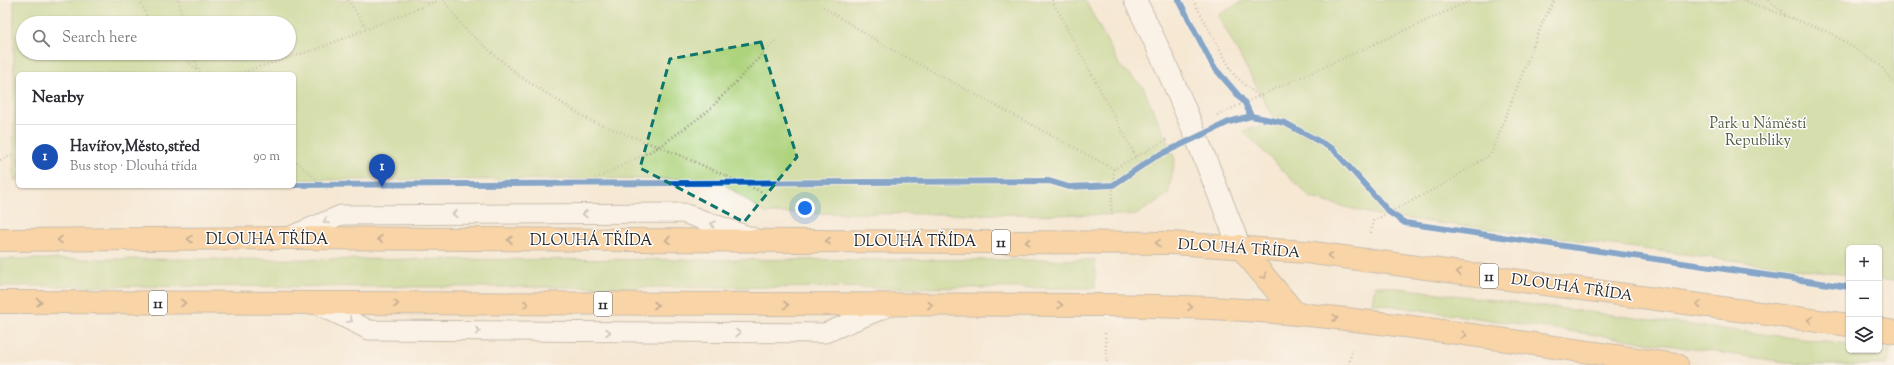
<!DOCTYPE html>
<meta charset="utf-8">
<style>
:root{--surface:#fff;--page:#f7f7f7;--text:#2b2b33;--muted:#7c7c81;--line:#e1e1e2;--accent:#2563eb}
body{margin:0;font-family:"Sorts Mill Goudy",serif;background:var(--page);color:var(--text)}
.controls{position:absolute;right:12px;bottom:12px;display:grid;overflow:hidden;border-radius:6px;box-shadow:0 1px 3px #0004}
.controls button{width:36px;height:36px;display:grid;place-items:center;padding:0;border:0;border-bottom:1px solid var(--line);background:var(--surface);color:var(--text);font:20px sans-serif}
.you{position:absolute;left:805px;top:208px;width:14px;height:14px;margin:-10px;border:3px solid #fff;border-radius:50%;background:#1a73e8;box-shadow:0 0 0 6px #1a73e833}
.badge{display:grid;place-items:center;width:26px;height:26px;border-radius:50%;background:var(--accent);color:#fff;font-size:13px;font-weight:700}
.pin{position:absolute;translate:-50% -33px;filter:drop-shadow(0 1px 2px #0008)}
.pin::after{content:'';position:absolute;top:21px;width:14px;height:12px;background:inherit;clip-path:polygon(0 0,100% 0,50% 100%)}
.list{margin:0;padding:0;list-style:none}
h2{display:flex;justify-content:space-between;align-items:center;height:52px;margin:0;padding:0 16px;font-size:17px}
h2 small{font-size:13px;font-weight:400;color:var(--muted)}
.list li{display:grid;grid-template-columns:26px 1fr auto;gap:12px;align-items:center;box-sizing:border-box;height:64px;padding:0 16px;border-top:1px solid var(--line)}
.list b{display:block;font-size:15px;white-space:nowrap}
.list p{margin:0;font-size:13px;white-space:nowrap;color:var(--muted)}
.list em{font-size:13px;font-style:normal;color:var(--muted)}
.icon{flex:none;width:22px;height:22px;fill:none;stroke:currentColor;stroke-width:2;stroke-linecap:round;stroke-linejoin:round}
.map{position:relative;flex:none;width:1894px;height:365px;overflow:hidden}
.search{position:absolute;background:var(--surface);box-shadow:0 1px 3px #0004;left:16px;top:16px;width:280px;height:44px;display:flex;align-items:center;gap:10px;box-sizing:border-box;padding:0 14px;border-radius:22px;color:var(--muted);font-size:15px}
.panel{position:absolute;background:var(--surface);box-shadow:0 1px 3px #0004;left:16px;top:72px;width:280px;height:116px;border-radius:6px}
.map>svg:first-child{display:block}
.green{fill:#aed37d;stroke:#6c7f54;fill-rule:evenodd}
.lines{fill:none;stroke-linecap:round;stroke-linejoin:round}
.lane-casing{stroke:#908a7f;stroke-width:21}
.street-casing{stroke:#908a7f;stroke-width:24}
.primary-casing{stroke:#908a7f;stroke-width:24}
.path{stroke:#908a7f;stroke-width:2.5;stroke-dasharray:1 3;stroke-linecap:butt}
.lane{stroke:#fff;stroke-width:19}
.street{stroke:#fff;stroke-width:22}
.primary{stroke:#fdbc70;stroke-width:22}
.cycleway-casing{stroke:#fff;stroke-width:8}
.cycleway{stroke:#0057b8;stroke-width:6}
.oneway{stroke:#a0a0a0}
.oneway2{stroke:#8a6c4a}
.marked{fill:none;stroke:#0f766e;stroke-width:3;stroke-dasharray:8 5;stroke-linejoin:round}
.labels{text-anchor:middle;stroke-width:3;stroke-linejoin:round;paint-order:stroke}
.shield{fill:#fff;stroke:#6b6b6b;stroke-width:1}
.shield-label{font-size:14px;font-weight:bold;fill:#2b2b2b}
.park-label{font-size:15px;fill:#525d44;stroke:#fff}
.street-label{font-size:15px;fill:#2b2b2b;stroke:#fff}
</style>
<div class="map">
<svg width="1894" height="365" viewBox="0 0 1894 365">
<rect width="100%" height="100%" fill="#fff"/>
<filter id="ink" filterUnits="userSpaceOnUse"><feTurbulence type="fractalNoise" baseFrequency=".025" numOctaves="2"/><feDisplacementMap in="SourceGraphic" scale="8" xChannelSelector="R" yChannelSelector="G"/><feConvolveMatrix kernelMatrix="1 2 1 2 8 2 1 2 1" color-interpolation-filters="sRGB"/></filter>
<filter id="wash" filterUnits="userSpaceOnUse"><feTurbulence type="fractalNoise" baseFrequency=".012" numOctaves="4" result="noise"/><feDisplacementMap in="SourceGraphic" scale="16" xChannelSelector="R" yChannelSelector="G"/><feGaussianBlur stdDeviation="0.9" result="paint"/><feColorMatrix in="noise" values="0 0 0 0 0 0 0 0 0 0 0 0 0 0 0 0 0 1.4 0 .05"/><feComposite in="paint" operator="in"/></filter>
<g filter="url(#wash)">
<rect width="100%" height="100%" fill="#f5e8d3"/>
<g class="green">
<path d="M14 0H1085L1120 66 1143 87 1175 159 1168 194 1136 215 765 213 717 179 294 180V74H18V180H14ZM23 23H289V53H23Z"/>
<polygon points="1245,0 1894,0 1894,281 1879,279 1879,248 1849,248 1849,275 1376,215 1311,198 1243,131 1275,121 1218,15"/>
<polygon points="0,259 1095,260 1095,288 0,286"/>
<polygon points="1375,285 1849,345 1849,350 1879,350 1879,348 1890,350 1887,365 1807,365 1372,303"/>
</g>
</g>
<g filter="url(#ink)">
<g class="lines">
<defs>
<g id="lane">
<polyline points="288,237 341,215 683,213 754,238"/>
<polyline points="315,303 369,330 825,333 890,306"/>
</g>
<path id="street" d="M1135 0C1175 80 1207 163 1239 246"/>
<g id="primary">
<polyline points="0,240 285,238 1172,243 1306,252 1849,325"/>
<polyline points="1239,246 1296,314"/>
<path d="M0 302 1106 305C1170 306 1233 308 1297 314 1424 326 1551 347 1677 365"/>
<polyline points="1879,329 1894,332"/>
</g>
</defs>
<use href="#lane" class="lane-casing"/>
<use href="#street" class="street-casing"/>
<use href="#primary" class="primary-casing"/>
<g class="path">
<polyline points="140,0 149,23"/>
<polyline points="178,0 184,23"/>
<polyline points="348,0 367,29"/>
<polyline points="443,0 465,29 519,76 589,120 677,154 762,192"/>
<polyline points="1052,0 1136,157"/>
<polyline points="1193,0 1234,75 1259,97"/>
<polyline points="1743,0 1831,33 1881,66 1894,84"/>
<polyline points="1769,0 1787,16"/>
<polyline points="823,7 887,47 1114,169"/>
<polyline points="178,53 202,74"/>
<polyline points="193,53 199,69"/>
<polyline points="236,74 317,49 439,0"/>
<polyline points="1217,115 1472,0"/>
<polyline points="294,159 329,191"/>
<polyline points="0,160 18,153"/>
<polyline points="581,186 659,147 707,112 777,39"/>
<polyline points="1111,214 1114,169 1168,139"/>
<polyline points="1371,233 1373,221 1444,184 1491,154 1543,21 1555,0"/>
<polyline points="1105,333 1107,365"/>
<polyline points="1349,365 1352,349"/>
</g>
<use href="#lane" class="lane"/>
<use href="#street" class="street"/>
<use href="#primary" class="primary"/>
<defs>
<g id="cycleway">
<polyline points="1179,0 1213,66 1245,103 1251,116"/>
<polyline points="294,185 1049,181 1069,187 1113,185 1155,157 1229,122 1251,116 1285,123 1333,149 1389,212 1405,223 1849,287"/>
</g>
</defs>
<use href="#cycleway" class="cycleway-casing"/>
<use href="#cycleway" class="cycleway"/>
</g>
<defs><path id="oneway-chevron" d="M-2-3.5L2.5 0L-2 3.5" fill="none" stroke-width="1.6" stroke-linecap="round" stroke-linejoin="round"/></defs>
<g class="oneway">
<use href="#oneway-chevron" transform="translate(455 214) rotate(180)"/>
<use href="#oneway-chevron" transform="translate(585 214) rotate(180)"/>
<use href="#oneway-chevron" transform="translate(326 221) rotate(157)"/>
<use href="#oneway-chevron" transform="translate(713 224) rotate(-161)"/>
<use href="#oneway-chevron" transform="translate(350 320) rotate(26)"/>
<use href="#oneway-chevron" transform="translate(478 331)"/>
<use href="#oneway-chevron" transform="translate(608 332)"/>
<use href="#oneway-chevron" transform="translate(738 333)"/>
</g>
<g class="oneway2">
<use href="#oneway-chevron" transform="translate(190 239) rotate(180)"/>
<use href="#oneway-chevron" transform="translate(380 239) rotate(-180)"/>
<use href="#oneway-chevron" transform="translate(60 240) rotate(180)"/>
<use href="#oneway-chevron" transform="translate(510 240) rotate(-180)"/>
<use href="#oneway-chevron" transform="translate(668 240) rotate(-180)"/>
<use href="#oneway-chevron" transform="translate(828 241) rotate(-180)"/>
<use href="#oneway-chevron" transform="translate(1028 242) rotate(-180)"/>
<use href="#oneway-chevron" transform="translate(1158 243) rotate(-179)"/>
<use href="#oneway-chevron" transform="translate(1330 256) rotate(-173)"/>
<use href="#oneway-chevron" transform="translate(1459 272) rotate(-172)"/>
<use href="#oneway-chevron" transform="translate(1264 276) rotate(50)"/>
<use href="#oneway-chevron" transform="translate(39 302)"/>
<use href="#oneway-chevron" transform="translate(183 303)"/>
<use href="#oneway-chevron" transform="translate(396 304)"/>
<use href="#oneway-chevron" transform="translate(526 304)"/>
<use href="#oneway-chevron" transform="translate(1699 304) rotate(-172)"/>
<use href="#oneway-chevron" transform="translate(656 305)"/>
<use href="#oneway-chevron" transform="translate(786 305)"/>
<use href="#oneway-chevron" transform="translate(930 305)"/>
<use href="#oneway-chevron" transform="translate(1060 305)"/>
<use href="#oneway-chevron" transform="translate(1190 307) rotate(1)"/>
<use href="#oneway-chevron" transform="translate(1335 318) rotate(6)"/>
<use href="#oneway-chevron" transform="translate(1810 320) rotate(-172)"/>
<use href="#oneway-chevron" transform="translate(1464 335) rotate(8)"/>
</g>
</g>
<path d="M0 0H1894V365H0ZM761 42 797 157 744 222 640 168 670 59Z" fill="#f5e8d3" fill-opacity=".55" fill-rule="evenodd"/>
<path class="marked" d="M761 42 797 157 744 222 640 168 670 59Z"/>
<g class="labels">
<g class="shield">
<rect x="992" y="230" width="18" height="24" rx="3"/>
<rect x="1480" y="264" width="18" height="24" rx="3"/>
<rect x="149" y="291" width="18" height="24" rx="3"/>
<rect x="594" y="292" width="18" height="24" rx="3"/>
</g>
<g class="shield-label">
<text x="1001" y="247">11</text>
<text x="1489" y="281">11</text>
<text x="158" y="308">11</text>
<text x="603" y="309">11</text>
</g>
<g class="park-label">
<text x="1758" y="128">Park u Náměstí<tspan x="1758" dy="17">Republiky</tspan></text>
</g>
<g class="street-label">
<text x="267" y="244">DLOUHÁ TŘÍDA</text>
<text x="591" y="245">DLOUHÁ TŘÍDA</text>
<text x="915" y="246">DLOUHÁ TŘÍDA</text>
<text transform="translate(1239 248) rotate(4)" y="5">DLOUHÁ TŘÍDA</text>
<text transform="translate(1572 287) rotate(8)" y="5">DLOUHÁ TŘÍDA</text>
</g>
</g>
</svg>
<div class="controls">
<button>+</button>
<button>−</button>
<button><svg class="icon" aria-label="layers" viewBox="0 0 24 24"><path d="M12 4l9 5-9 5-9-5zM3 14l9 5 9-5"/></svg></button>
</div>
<div class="you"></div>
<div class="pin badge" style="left:382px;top:187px;background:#1a4fb4">1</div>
<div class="search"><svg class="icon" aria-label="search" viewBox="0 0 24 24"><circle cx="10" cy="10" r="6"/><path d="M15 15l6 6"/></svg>Search here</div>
<section class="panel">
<h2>Nearby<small></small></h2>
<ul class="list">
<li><span class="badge" style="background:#1a4fb4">1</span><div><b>Havířov,Město,střed</b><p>Bus stop · Dlouhá třída</p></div><em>90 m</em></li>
</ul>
</section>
</div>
